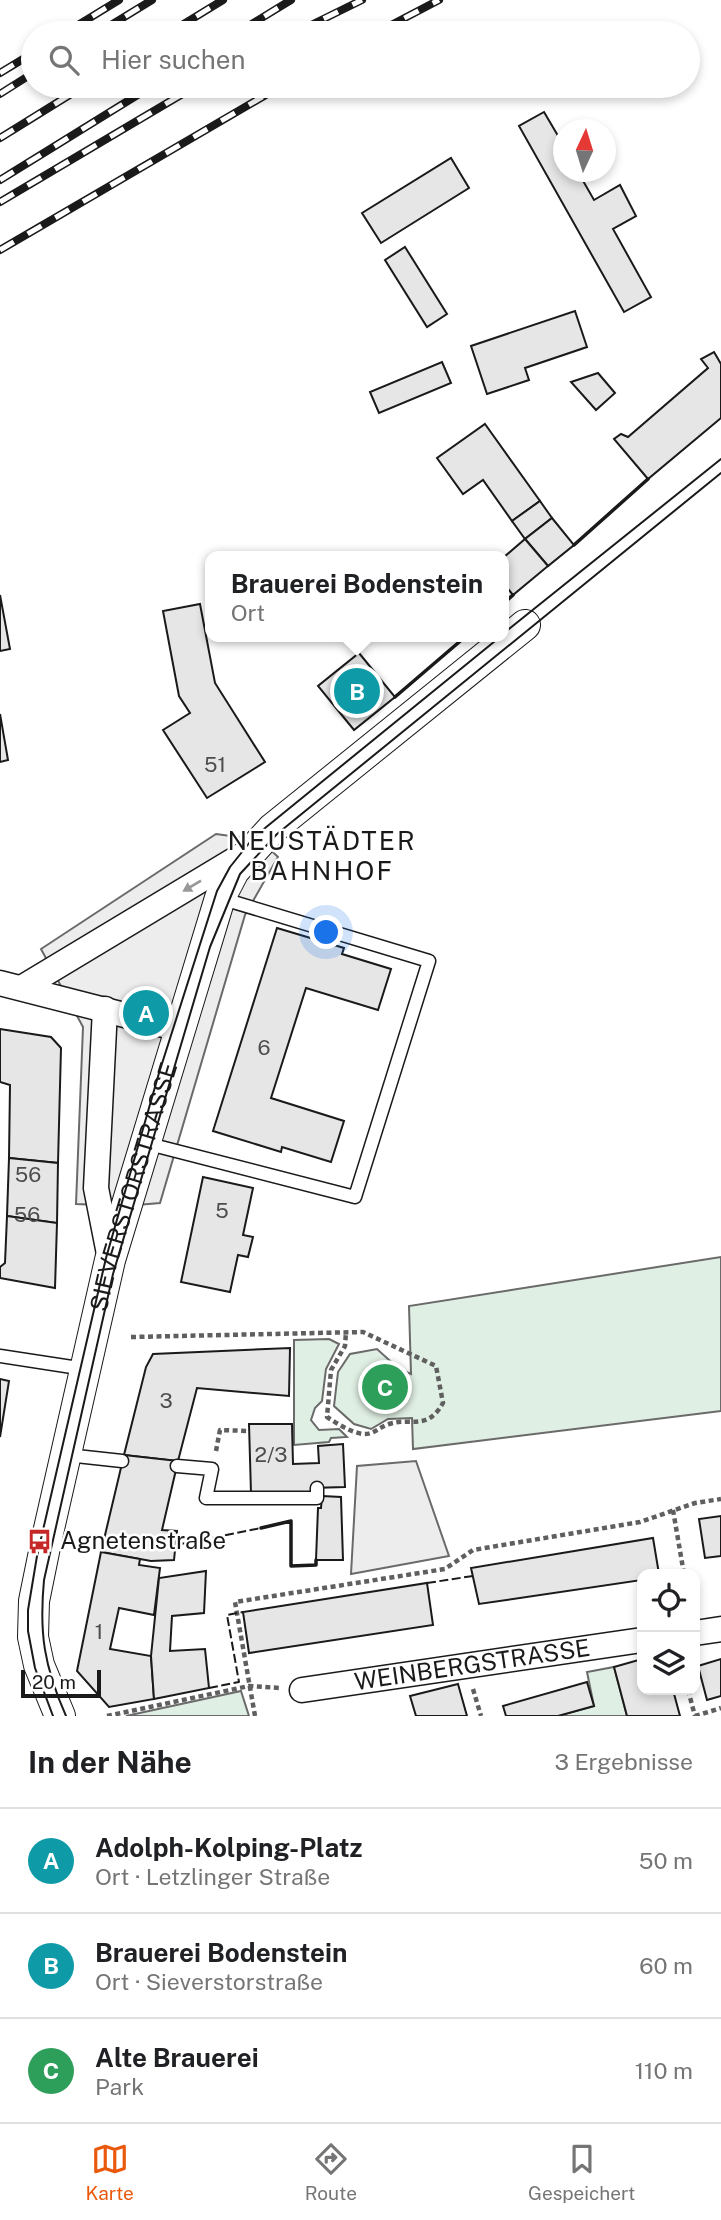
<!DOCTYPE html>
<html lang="de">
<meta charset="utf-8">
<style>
:root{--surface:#fff;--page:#f6f6f6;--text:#202124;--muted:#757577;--line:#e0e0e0;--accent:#ea580c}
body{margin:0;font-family:"Public Sans",sans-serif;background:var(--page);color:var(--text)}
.controls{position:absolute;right:21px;bottom:21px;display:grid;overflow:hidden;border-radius:14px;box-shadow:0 4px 10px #0003}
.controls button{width:63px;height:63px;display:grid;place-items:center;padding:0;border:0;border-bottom:2px solid var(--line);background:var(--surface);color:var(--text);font:35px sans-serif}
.compass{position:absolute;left:553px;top:119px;width:63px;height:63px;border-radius:50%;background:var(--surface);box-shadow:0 4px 10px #0003;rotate:4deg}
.scale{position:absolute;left:21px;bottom:18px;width:80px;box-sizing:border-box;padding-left:7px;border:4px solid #1a1a1a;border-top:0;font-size:19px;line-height:24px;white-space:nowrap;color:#1a1a1a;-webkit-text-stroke:5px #fff;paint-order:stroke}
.you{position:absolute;left:327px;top:933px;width:24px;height:24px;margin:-18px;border:5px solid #fff;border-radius:50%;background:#1a73e8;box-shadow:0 0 0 10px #1a73e833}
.badge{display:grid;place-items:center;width:46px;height:46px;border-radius:50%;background:var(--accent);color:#fff;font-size:23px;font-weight:700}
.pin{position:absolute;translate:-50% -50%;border:4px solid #fff;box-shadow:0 2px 7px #0006}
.popup{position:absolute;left:205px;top:551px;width:304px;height:91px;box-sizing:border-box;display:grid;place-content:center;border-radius:14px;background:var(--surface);filter:drop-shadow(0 2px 5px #0005);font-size:23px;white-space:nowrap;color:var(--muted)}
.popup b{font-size:26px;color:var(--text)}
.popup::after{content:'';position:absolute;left:50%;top:100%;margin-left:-14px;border:14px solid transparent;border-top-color:var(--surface)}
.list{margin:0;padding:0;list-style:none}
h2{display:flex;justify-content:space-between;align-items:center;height:91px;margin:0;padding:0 28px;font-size:30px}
h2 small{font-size:23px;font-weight:400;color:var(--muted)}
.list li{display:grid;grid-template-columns:46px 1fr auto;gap:21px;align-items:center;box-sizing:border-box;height:105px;padding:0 28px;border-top:2px solid var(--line)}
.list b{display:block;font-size:26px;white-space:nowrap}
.list p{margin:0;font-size:23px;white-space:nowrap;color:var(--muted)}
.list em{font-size:23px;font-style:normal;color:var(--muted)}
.icon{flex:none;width:38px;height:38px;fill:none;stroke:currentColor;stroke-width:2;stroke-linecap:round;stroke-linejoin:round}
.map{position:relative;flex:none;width:721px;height:1716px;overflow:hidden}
.search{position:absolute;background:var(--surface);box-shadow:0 4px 10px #0003;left:21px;right:21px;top:21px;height:77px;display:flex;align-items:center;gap:18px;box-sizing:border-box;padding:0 24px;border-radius:38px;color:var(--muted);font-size:26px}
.sheet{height:406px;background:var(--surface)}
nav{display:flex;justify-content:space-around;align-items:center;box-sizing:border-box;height:98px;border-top:2px solid var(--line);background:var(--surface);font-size:19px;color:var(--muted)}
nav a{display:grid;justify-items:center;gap:4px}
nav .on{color:var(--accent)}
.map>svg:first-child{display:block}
.green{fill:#e0efe3;stroke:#6a6a6a;stroke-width:2}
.parking{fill:#ededed;stroke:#6a6a6a;stroke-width:2}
.building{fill:#e6e6e6;stroke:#1a1a1a;stroke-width:2}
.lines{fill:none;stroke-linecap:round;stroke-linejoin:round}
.service-casing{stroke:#1a1a1a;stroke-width:15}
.minor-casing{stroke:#1a1a1a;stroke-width:27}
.tertiary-casing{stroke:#1a1a1a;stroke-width:32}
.path{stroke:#5f5f5f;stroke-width:4.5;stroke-dasharray:5 3.5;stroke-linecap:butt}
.service{stroke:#fff;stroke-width:12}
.minor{stroke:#fff;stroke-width:24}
.tertiary{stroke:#fff;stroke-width:30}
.tram{stroke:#1a1a1a;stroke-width:2}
.rail-casing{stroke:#1a1a1a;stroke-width:8}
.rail{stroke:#fff;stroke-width:5;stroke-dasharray:16;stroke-linecap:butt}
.fence{stroke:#1a1a1a;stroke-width:2;stroke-dasharray:9 3.5;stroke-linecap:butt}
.wall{stroke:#1a1a1a;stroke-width:3.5}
.oneway{fill:#989898}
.labels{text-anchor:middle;stroke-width:5;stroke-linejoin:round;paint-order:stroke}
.number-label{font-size:21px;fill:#4d4d4d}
.street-label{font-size:24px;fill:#1a1a1a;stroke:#fff}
.poi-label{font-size:24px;fill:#1a1a1a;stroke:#fff;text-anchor:start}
.neighbourhood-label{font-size:26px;letter-spacing:2px;fill:#1a1a1a;stroke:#fff}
</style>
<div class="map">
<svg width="721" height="1716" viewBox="0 0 721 1716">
<rect width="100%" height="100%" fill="#fff"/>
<g class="green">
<polygon points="721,1257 721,1411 413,1449 412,1418 388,1419 371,1429 354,1424 334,1406 338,1372 350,1354 377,1349 399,1369 411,1374 409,1306"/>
<polygon points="329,1339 339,1344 326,1369 322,1401 315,1408 311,1420 319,1430 339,1429 347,1437 331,1438 329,1442 294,1445 294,1340"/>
<polygon points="614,1667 627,1716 558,1716 594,1706 587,1672"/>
<polygon points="241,1691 249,1716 126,1716"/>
</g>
<g class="parking">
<polygon points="216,834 260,840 278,857 245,915 160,1203 125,1206 76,1204 83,1027 41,949"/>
<polygon points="416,1461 449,1556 351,1574 357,1466"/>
</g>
<g class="building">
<polygon points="544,112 564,146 564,172 578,172 594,200 620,185 636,216 613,229 651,297 624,312 519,126"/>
<polygon points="451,158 469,188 381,243 362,213"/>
<polygon points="405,247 447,314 427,327 385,260"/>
<polygon points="575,311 587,347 525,368 529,380 487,394 471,346"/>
<polygon points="714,352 721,364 721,418 648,479 614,439 621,434 628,437 708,368 701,359"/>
<polygon points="442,362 451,383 379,413 370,392"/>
<polygon points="598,373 615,393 596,410 571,382"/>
<polygon points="485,424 540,501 512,521 483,480 463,494 437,458"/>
<polygon points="540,501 552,518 525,539 512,521"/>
<polygon points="552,518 574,545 548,566 525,539"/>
<polygon points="525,539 548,566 513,595 504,584 504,557"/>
<polygon points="0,595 10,649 0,651"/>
<polygon points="200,604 215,683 265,762 207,798 163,730 190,713 179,696 163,611"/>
<polygon points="359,653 395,697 354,730 318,686"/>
<polygon points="0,714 8,760 0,762"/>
<polygon points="277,928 344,948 342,954 391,969 378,1010 306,988 271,1098 344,1121 331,1162 282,1147 281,1152 213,1131"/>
<polygon points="0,1029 51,1037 61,1048 58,1163 9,1158 10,1085 0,1082"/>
<polygon points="9,1158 58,1163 57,1223 7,1216"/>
<polygon points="203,1177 253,1188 243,1235 253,1237 248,1257 238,1255 230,1292 181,1282"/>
<polygon points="7,1216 57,1223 55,1288 0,1278 0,1267 5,1263"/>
<polygon points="290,1348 289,1396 197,1388 178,1461 124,1455 146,1367 153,1354"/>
<polygon points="0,1379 9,1381 0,1437"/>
<polygon points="249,1424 292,1424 293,1464 319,1463 318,1446 343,1444 345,1487 311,1488 312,1494 251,1493"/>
<polygon points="124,1455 178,1461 162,1530 177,1531 174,1560 151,1561 101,1552"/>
<polygon points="322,1496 341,1497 343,1560 316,1560 318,1508 321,1508"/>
<polygon points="721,1516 721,1556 705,1558 699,1519"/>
<polygon points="653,1538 659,1574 642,1574 642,1580 479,1604 471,1568"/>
<polygon points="101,1552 140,1559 139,1565 160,1568 154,1615 119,1608 110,1649 151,1656 154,1699 109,1707 77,1671"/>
<polygon points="206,1571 204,1613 172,1616 170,1651 205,1649 209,1688 154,1699 151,1656 159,1578"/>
<polygon points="427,1583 433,1625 249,1653 243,1612"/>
<polygon points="642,1659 642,1690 673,1690 680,1716 627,1716 614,1667"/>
<polygon points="721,1659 721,1696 707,1700 698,1666"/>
<polygon points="587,1682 594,1706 558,1716 506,1716 503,1706"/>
<polygon points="458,1684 467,1716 416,1716 410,1696"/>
</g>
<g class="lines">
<defs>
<g id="service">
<polyline points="145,1143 355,1197 429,961 220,898"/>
<polyline points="0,1356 85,1369"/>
<polyline points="67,1455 122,1461"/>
<polyline points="177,1466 212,1469 206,1498 317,1498 317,1488"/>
</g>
<g id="minor">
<polyline points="0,983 179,1029"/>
<polyline points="23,987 244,854"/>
<polyline points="105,1009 96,1188 110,1259"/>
<polyline points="695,1633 721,1629"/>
<path id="s1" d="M302 1690 642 1640"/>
</g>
<g id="tertiary">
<path id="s2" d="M60 1716 39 1665 33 1637 34 1601 46 1542 110 1260 220 898 234 871 272 829 525 625"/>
</g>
</defs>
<use href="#service" class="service-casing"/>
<use href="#minor" class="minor-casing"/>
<use href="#tertiary" class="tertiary-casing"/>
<g class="path">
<path d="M131 1337 363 1332 436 1366 443 1403C427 1431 412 1417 389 1424 379 1427 374 1435 363 1434 350 1432 338 1424 327 1417L331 1370 345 1346 346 1332"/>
<polyline points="216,1451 220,1430 249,1431"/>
<polyline points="673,1510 684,1574"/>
<polyline points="473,1689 481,1716"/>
<polyline points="673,1690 674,1690"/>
<polyline points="688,1690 695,1716"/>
<polyline points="107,1716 249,1686 280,1688"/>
<polyline points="255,1716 235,1602 445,1569 473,1550 640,1522 695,1503 721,1499"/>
<polyline points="695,1716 721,1708"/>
</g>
<use href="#service" class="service"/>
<use href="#minor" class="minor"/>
<use href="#tertiary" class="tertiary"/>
<g class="tram">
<polyline points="504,633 721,459"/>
<polyline points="53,1716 35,1668 28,1631 28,1610 37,1556 106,1258 159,1073 217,891 230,867 254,837 500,637"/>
<path d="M66 1716C44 1666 39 1633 44 1580L113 1274 210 947 240 874 277 834 721 473"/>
</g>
<defs>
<g id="rail">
<polyline points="65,33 119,0"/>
<polyline points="98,33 152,0"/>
<polyline points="169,33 223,0"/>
<polyline points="237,33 291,0"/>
<polyline points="295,33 362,0"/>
<polyline points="376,33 439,0"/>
<polyline points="0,73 33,53"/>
<polyline points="0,94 33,73"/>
<polyline points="0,138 84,86"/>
<polyline points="0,180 152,86"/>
<polyline points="0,202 196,86"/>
<polyline points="0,250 281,86"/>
</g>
</defs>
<use href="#rail" class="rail-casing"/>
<use href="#rail" class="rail"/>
<g class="fence">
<polyline points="176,1545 261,1528"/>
<polyline points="427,1583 473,1576"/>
<polyline points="209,1688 239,1682 227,1615 243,1612"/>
</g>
<g class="wall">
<polyline points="574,545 648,479"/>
<polyline points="504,603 513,595"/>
<polyline points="395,697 465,637"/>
<polyline points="261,1528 291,1521 291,1566 316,1565 316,1560"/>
</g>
</g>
<defs><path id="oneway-solid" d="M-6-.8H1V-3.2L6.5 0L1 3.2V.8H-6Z" transform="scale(1.75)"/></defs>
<use class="oneway" href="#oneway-solid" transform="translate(192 886) rotate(149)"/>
<defs>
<symbol id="bus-bare" viewBox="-9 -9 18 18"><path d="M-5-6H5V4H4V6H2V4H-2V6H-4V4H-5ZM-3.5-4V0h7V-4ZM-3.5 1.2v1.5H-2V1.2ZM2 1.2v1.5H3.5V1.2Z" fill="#c62828" stroke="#fff" stroke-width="2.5" paint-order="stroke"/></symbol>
</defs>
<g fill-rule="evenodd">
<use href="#bus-bare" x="22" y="1524" width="35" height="35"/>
</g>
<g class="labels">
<g class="number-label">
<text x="215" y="772">51</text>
<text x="264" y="1055">6</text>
<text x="28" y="1182">56</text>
<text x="222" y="1218">5</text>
<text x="27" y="1222">56</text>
<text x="166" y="1408">3</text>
<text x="271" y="1462">2/3</text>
<text x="99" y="1639">1</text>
</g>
<g class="street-label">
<text dy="8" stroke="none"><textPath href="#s2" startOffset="546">SIEVERSTORSTRASSE</textPath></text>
<text dy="8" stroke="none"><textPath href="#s1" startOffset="172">WEINBERGSTRASSE</textPath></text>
</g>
<g class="poi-label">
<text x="60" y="1549">Agnetenstraße</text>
</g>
<g class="neighbourhood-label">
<text x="322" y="850">NEUSTÄDTER<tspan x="322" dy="30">BAHNHOF</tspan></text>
</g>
</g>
</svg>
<div class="controls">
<button><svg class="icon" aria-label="locate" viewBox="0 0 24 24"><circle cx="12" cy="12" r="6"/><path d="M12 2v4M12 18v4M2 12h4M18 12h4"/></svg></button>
<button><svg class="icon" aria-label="layers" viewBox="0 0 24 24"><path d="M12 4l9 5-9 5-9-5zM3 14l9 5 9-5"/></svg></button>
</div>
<svg class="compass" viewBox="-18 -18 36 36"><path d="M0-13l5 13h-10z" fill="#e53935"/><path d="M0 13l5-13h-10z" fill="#757577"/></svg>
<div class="scale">20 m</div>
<div class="you"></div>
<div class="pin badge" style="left:146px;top:1013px;background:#0f9aa8">A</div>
<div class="pin badge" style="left:357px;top:691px;background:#0f9aa8">B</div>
<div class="popup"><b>Brauerei Bodenstein</b>Ort</div>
<div class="pin badge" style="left:385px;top:1387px;background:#2e9e5b">C</div>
<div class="search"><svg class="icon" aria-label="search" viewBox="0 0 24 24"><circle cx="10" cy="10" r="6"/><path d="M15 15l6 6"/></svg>Hier suchen</div>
</div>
<section class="sheet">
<h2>In der Nähe<small>3 Ergebnisse</small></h2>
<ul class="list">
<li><span class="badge" style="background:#0f9aa8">A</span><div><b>Adolph-Kolping-Platz</b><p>Ort · Letzlinger Straße</p></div><em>50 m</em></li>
<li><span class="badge" style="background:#0f9aa8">B</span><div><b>Brauerei Bodenstein</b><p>Ort · Sieverstorstraße</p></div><em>60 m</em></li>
<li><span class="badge" style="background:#2e9e5b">C</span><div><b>Alte Brauerei</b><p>Park</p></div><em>110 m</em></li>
</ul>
</section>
<nav>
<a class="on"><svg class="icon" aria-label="map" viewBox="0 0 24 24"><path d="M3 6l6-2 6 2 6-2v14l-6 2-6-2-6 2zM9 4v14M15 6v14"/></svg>Karte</a>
<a><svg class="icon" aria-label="directions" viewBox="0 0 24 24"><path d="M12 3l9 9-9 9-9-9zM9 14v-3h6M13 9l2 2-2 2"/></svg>Route</a>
<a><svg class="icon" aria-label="saved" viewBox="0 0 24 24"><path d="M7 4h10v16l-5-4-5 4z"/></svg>Gespeichert</a>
</nav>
